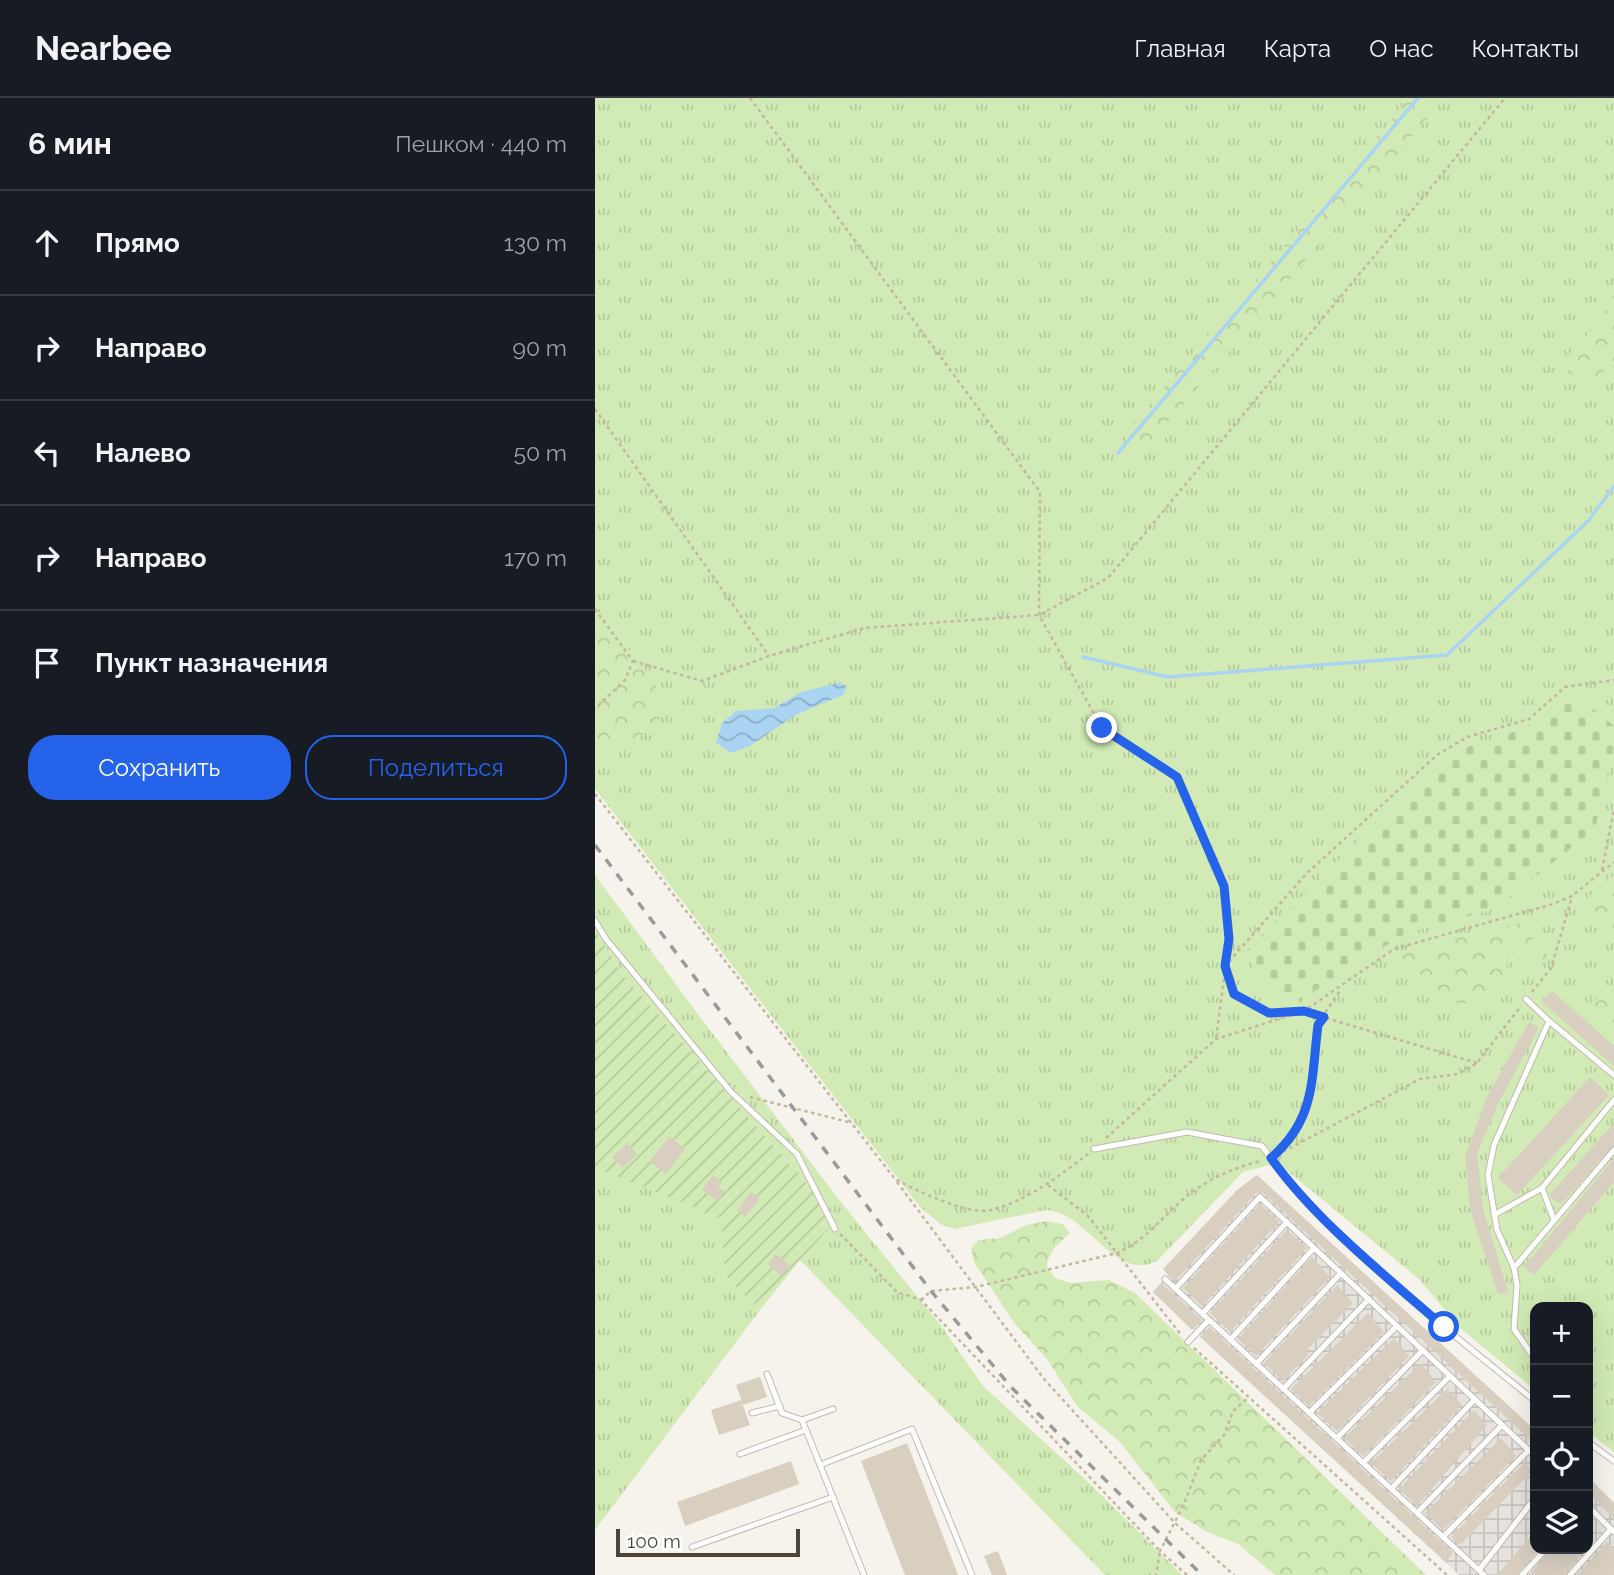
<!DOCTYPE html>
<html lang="ru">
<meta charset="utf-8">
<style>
:root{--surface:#171b24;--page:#242831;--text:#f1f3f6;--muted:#9ea1a6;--line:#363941;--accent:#2563eb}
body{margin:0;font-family:Raleway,sans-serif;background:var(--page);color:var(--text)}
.controls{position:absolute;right:21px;bottom:21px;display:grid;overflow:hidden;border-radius:14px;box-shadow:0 7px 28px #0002}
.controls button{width:63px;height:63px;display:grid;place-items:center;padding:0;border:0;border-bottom:2px solid var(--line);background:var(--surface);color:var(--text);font:35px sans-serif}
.scale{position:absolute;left:21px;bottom:18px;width:184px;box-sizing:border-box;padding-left:7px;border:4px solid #4b4439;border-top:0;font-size:19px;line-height:24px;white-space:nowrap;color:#4b4439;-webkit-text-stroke:5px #fff;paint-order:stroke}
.stop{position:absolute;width:21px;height:21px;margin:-16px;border:5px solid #2563eb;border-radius:50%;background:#fff}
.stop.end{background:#2563eb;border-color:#fff;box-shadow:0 2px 7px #0008}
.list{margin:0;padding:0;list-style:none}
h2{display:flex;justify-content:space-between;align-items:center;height:91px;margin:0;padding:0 28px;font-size:30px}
h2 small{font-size:23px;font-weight:400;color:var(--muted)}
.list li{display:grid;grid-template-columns:46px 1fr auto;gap:21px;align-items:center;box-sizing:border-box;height:105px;padding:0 28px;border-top:2px solid var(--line)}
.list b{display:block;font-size:26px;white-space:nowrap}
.list em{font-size:23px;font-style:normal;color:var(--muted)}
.actions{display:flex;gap:14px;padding:21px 28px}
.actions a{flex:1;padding:16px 0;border:2px solid var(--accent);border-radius:28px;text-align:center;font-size:24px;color:var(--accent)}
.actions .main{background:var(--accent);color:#fff}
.icon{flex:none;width:38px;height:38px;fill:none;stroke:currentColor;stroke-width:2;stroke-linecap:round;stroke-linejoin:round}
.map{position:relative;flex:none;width:1019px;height:1477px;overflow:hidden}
header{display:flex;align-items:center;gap:42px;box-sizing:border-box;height:98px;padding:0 35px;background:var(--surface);border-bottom:2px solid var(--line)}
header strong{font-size:33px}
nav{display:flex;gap:38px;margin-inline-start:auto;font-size:24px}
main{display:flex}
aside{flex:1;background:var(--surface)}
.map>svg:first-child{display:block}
.industrial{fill:url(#industrial-grid)}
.grass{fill:url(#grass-tufts)}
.forest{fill:url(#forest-crowns)}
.cemetery{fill:url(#cemetery-stones)}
.garden{fill:url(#garden-furrows)}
.water{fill:url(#water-waves)}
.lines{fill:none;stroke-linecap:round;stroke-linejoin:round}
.stream{stroke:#a9d4f2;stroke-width:3.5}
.building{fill:#d8cfc1}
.lane-casing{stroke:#c2bbae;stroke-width:7}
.path{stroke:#c4b79f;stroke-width:2.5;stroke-dasharray:3.5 3.5;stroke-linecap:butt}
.lane{stroke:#fff;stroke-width:5}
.rail{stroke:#9a9a9a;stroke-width:3.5;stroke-dasharray:9 9;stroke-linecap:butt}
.route{stroke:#2563eb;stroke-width:9}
</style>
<header>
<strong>Nearbee</strong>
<nav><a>Главная</a><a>Карта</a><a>О нас</a><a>Контакты</a></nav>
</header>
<main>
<aside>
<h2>6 мин<small>Пешком · 440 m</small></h2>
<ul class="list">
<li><svg class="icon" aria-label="ahead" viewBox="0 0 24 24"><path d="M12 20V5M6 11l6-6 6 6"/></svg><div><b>Прямо</b></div><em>130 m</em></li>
<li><svg class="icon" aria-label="right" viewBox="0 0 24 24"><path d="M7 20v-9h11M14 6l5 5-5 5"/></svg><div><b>Направо</b></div><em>90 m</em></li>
<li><svg class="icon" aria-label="left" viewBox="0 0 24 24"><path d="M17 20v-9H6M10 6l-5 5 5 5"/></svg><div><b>Налево</b></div><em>50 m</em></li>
<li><svg class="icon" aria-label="right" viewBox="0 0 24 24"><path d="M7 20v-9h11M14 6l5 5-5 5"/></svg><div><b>Направо</b></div><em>170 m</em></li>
<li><svg class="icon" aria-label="arrive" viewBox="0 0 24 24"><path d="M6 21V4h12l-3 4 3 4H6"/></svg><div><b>Пункт назначения</b></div></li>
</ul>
<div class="actions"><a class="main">Сохранить</a><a>Поделиться</a></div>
</aside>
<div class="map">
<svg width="1019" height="1477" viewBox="0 0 1019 1477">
<defs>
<pattern id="industrial-grid" width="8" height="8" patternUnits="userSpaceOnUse" patternTransform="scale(1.75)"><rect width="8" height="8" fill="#e6e2dd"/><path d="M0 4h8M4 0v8" fill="none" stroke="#c7c3be"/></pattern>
<pattern id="grass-tufts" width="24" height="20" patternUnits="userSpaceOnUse" patternTransform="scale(1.75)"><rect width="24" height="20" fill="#d2eab5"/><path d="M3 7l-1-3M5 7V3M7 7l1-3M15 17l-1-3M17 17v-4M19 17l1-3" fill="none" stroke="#b6ca9c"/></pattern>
<pattern id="forest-crowns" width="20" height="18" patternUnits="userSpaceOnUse" patternTransform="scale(1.75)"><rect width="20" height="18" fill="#d2eab5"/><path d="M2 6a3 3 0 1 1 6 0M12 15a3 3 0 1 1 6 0" fill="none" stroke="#b6ca9c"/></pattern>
<pattern id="cemetery-stones" width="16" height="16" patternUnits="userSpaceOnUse" patternTransform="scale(1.75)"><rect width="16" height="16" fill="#d2eab5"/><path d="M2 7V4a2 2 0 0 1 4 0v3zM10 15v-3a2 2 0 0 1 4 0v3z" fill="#b6ca9c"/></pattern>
<pattern id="garden-furrows" width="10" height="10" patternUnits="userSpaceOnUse" patternTransform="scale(1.75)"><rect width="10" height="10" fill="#d2eab5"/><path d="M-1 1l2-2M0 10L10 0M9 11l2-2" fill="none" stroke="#b6ca9c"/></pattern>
<pattern id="water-waves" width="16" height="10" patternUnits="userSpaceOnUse" patternTransform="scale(1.75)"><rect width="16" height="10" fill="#a9d4f2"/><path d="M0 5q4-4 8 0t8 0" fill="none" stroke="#8caec5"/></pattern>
</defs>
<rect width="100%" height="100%" fill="#f6f3ec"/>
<polygon class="industrial" points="662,1077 940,1332 940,1451 993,1451 993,1379 1019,1405 1019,1477 864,1477 558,1194"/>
<g class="grass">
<path d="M0 0H1019V1354L993 1334V1209H940V1292L865 1230 824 1181 689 1070 674 1067 648 1074 563 1162C521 1187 493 1114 451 1112L359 1131 347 1127 326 1110 0 691Z"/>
<polygon points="0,777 105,919 249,1108 347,1229 388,1288 493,1384 587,1477 510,1477 205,1162 243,1121 28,877 0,832"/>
<polygon points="0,1070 127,1120 130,1178 165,1212 0,1432"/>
</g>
<g class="forest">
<polygon points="815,0 850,0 556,344 545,349 535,347 531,340 535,329"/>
<polygon points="1019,197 1019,263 1000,282 984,283 972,273 972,258 1004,225"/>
<path d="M0 505 63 591 67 612 64 623C46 643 26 649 0 647Z"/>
<polygon points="1019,777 1019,837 996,825 989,809 1002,786"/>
<polygon points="925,825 934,829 939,846 952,855 951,864 943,867 924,855 914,855 909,882 885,905 857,905 807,871 807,859 819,850"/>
<polygon points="1019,897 1019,943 989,916 1001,901"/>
<polygon points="452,1123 468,1126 475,1135 460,1149 453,1161 452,1168 460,1180 475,1185 514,1182 540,1195 831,1477 680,1477 643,1446 612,1434 580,1414 525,1344 482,1308 452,1261 420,1226 379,1164 376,1151 383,1142 406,1140 431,1127"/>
</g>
<polygon class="cemetery" points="975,592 1019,628 1019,649 1000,731 899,811 811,835 693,910 648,856 851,656 930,630"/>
<polygon class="garden" points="0,832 28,877 243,1121 205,1162 165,1212 130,1178 126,1120 0,1070"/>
<polygon class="water" points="243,585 252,588 248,597 202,616 155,648 136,655 121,645 127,625 141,613 179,610 206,594"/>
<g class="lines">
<g class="stream">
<polyline points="523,355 823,0"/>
<polyline points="488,559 573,579 852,557 994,422 1019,388"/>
</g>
</g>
<g class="building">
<polygon points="957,893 1019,948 1019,968 947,904"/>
<polygon points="934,924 944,930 903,1006 882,1055 888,1111 913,1194 903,1196 875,1111 870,1059 891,1001"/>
<polygon points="995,979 1014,997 922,1097 903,1080"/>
<polygon points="1019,1025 1019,1047 966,1106 956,1100 955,1096"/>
<polygon points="74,1038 90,1051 71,1076 55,1063"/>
<polygon points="32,1045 42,1057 28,1070 17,1059"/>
<polygon points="1019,1060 1019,1084 939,1177 929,1169"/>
<polygon points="118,1077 127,1083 123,1089 130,1093 123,1103 107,1092"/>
<polygon points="662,1077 940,1332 940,1346 667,1094 661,1095 580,1183 573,1177 568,1171 642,1092"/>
<polygon points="156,1094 165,1100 150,1119 142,1112"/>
<polygon points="665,1106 684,1124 607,1208 588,1190"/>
<polygon points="692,1132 712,1150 635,1234 615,1215"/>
<polygon points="181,1156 195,1167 186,1178 172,1166"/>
<polygon points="717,1159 735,1179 661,1258 643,1241"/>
<polygon points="566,1185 607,1222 597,1232 558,1194"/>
<polygon points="742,1187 758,1205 711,1253 714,1256 688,1283 669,1265"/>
<polygon points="773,1215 789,1234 714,1308 696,1291"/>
<polygon points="614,1229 858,1455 851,1464 605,1239"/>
<polygon points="799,1240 814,1258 742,1333 722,1315"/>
<polygon points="826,1265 841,1284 768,1358 749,1340"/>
<polygon points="165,1279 172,1299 148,1307 141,1287"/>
<polygon points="852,1291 867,1307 796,1383 776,1365"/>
<polygon points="146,1302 155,1327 124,1337 116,1312"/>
<polygon points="879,1312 892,1327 822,1408 804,1391"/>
<polygon points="906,1340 921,1358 848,1432 830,1415"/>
<polygon points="312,1345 363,1477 310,1477 266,1363"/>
<polygon points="196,1363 204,1386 90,1428 82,1404"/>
<polygon points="929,1365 938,1372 865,1447 856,1439"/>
<polygon points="993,1379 1019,1405 1019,1421 993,1394"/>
<polygon points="940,1433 940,1451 944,1451 922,1477 902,1477"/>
<polygon points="1012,1444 1019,1451 1019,1477 982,1477"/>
<polygon points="956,1451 991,1451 970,1477 934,1477"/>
<polygon points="403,1453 412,1477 397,1477 389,1458"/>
</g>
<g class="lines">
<defs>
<g id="lane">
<polyline points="0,823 11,841 136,994 202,1056 240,1131"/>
<polyline points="931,901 954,923 899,1047 893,1077 902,1132 919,1170 922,1187 919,1231 940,1261"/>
<polyline points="954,923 1019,977"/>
<path d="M499 1051 592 1034 667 1048C740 1148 845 1225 940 1303"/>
<polyline points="899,1117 947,1090"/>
<polyline points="959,1122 947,1090 1019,1002"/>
<polyline points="919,1170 1019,1052"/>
<polyline points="570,1181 889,1477"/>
<polyline points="580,1191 665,1099 940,1358"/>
<polyline points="607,1216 692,1124"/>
<polyline points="635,1242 719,1150"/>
<polyline points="593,1244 614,1222"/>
<polyline points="661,1266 746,1175"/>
<polyline points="172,1276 187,1315 207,1322 269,1477"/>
<polyline points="688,1291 774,1201"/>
<polyline points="157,1315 185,1308"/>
<polyline points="714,1315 802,1228"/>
<polyline points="207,1322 238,1311"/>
<polyline points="742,1340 828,1252"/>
<polyline points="993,1344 1019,1363"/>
<polyline points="145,1356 211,1332"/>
<polyline points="768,1365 855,1278"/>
<polyline points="225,1367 317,1331 377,1477"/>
<polyline points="796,1391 880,1301"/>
<polyline points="993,1408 1019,1434"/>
<polyline points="822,1415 907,1327"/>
<polyline points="848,1439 934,1352"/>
<polyline points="97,1449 238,1399"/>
<polyline points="884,1472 940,1400"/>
<polyline points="927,1477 951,1451"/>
<polyline points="975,1477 1016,1431"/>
</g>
</defs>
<use href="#lane" class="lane-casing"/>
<g class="path">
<polyline points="155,0 445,394 444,517 507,630 582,679 629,788 634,841 621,941"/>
<polyline points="0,311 174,558"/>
<polyline points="0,511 38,563 30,582 0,611"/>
<polyline points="38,563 107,583 174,558 269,530 444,517 513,480 910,0"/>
<path d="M0 696 300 1081C320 1092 374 1118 396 1112 432 1103 464 1078 493 1056"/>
<polyline points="1007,772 1019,711"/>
<polyline points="937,894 956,870 977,799"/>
<polyline points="704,913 674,915 639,896 630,868 712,775 842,657 872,639 934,621 970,589 1019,582"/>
<polyline points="711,914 882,965"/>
<polyline points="155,999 257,1025"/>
<polyline points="511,1040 621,941 709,913 799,851 958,806 977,798 1019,764"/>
<path d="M681 1056C725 1017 709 978 723 929 727 916 739 903 746 891"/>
<polyline points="682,1057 825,981 863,976 882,965 926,908"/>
<polyline points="302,1084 449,1281 580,1425 639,1477"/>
<polyline points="453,1087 493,1118 587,1238"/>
<polyline points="245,1136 302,1194 326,1202 565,1453 561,1477"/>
<path d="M326 1202 336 1193 381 1189 522 1155C548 1144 564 1123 585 1104 608 1083 637 1070 666 1063"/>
<polyline points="599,1250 852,1477"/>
<polyline points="592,1477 565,1453 589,1406 606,1362 629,1337 638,1313 653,1300"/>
</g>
<use href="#lane" class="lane"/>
<polyline class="rail" points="0,747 336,1193 416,1289 607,1477"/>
</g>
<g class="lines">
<path class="route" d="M507 630 582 679 629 788 634 841 630 868 639 896 674 915 709 913 729 919 723 927C716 982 721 1021 676 1060 720 1122 792 1179 849 1229"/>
</g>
</svg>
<div class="controls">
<button>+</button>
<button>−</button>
<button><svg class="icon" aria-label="locate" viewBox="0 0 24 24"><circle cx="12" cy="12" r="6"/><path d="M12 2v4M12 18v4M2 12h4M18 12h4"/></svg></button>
<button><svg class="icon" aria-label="layers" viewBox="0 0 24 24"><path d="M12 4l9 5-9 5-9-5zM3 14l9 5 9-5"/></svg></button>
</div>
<div class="scale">100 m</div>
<div class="stop" style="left:849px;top:1229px"></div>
<div class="stop end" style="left:507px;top:630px"></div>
</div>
</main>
